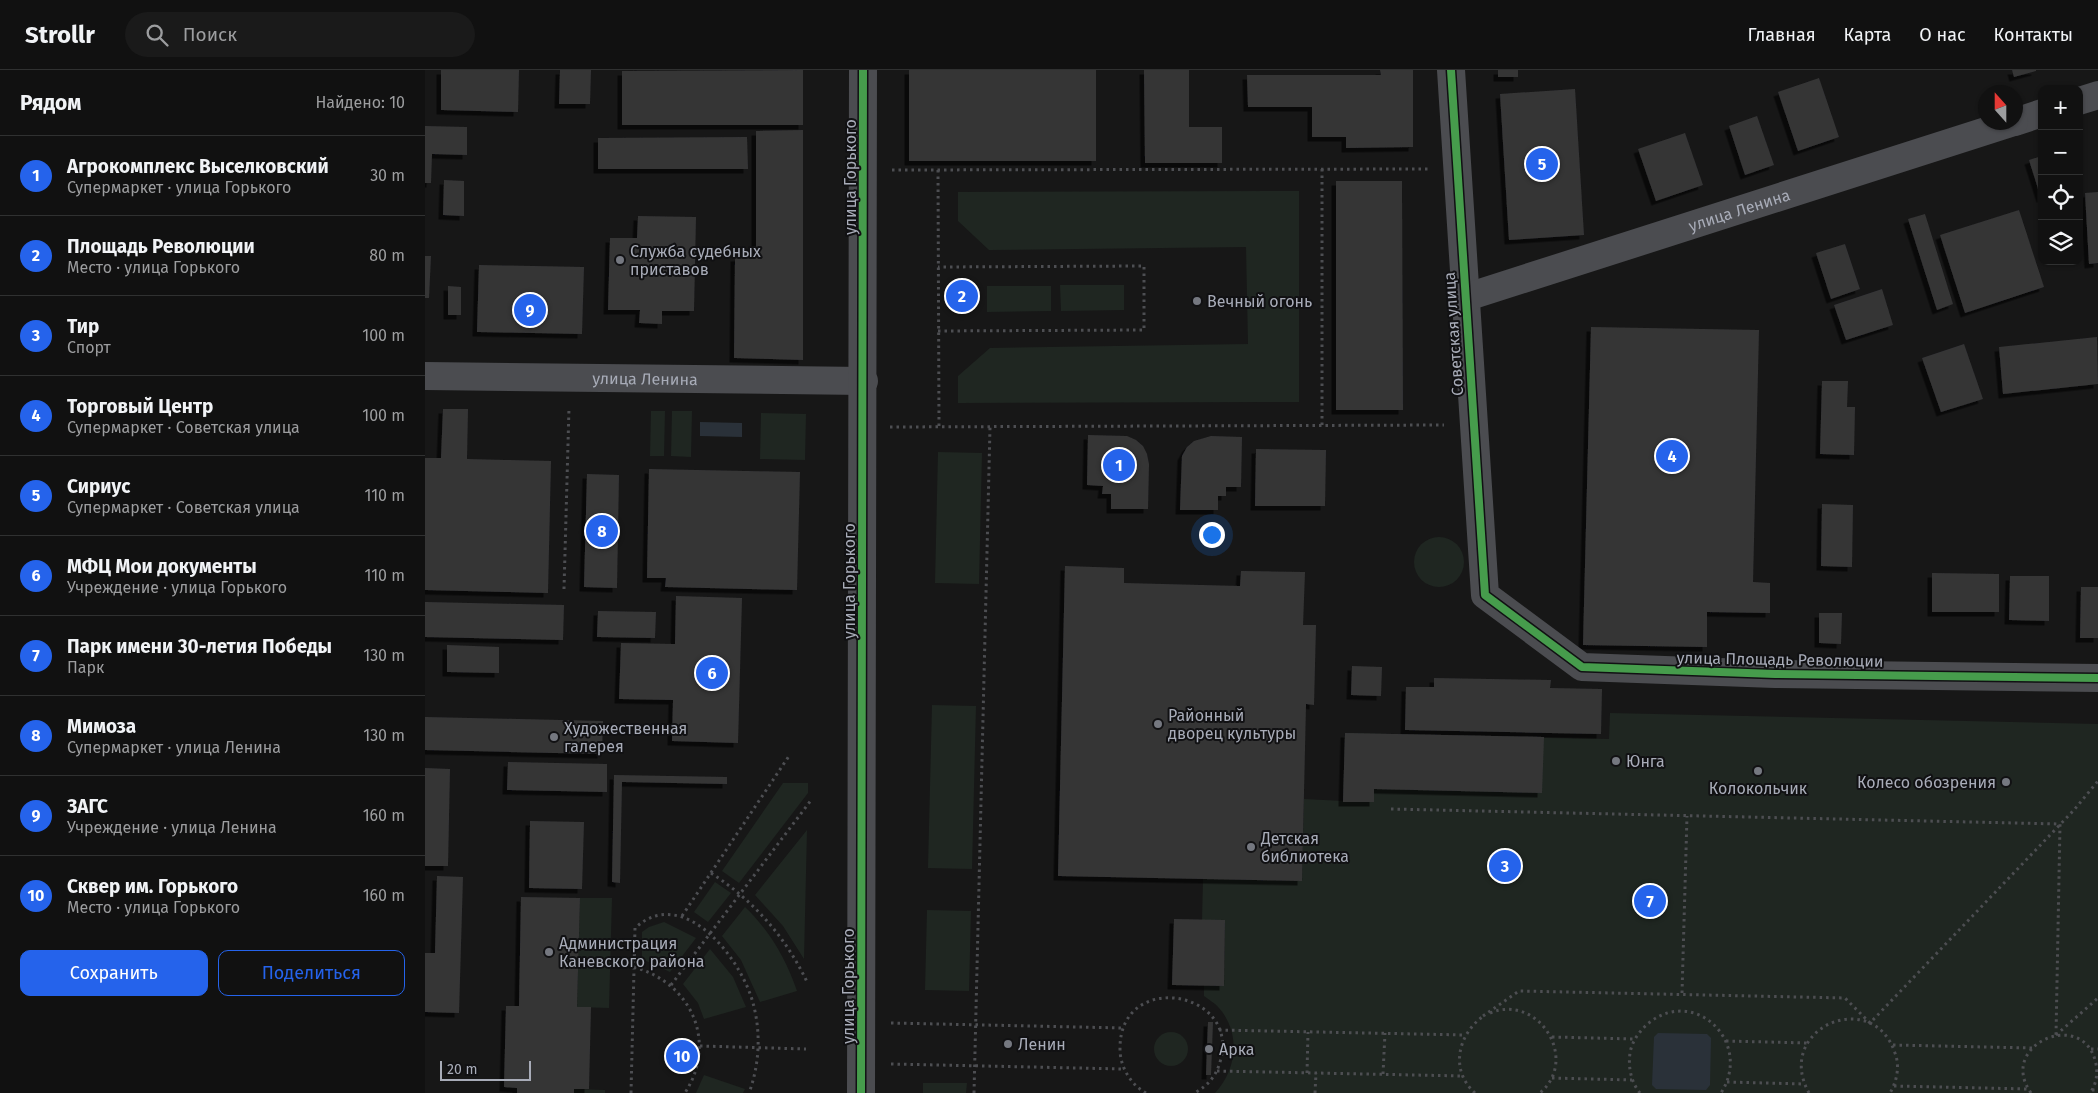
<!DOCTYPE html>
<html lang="ru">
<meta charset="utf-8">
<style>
:root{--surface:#111;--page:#1a1a1a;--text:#f1f3f6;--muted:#9c9d9f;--line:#303131;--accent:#2563eb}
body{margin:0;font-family:"Fira Sans",sans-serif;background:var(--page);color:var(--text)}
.controls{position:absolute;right:15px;top:15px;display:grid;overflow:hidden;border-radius:10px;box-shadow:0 1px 4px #0004}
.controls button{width:45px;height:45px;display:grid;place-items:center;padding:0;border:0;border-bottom:1px solid var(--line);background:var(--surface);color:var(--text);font:25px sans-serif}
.compass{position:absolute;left:1553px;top:15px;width:45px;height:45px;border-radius:50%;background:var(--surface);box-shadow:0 1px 4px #0004;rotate:339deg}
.scale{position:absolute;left:15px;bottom:12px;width:91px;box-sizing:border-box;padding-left:5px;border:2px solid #a8acb8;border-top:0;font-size:14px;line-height:18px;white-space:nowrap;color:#a8acb8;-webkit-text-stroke:4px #111113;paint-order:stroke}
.you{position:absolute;left:786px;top:464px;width:18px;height:18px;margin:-12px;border:4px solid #fff;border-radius:50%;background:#1a73e8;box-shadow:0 0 0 8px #1a73e833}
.badge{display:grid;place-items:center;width:32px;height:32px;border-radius:50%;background:var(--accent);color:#fff;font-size:16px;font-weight:700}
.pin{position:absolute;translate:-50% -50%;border:2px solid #fff;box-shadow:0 1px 5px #0006}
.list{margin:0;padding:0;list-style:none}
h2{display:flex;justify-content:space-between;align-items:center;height:65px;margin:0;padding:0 20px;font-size:21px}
h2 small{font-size:16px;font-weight:400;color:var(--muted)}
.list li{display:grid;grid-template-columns:32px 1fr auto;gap:15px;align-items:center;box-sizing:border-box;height:80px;padding:0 20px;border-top:1px solid var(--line)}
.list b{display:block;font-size:19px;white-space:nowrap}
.list p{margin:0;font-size:16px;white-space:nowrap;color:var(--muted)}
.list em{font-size:16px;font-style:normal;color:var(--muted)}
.actions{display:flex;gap:10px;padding:15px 20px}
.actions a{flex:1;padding:11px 0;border:1px solid var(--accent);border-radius:10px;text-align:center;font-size:18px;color:var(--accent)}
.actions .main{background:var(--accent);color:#fff}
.icon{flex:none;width:28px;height:28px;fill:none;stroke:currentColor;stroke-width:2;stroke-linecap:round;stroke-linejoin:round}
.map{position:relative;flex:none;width:1673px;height:1023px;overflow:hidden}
header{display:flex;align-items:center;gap:30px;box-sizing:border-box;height:70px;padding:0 25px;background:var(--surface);border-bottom:1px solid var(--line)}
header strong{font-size:24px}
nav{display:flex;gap:28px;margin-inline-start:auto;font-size:18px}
.search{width:350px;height:45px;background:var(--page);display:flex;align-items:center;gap:12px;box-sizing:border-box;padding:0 18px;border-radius:28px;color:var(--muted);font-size:19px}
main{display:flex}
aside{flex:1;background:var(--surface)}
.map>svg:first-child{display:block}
.green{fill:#1f2621}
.water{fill:#2a3139}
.building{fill:#353536;filter:url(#shadow)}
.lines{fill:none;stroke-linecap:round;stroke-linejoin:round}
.path{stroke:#4d4e52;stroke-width:3;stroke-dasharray:2.5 4;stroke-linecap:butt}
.street{stroke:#4b4c50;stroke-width:28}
.cycleway-casing{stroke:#111113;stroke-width:11}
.cycleway{stroke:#469c4c;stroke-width:8}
.poi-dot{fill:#757880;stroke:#111113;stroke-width:2}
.labels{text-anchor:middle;stroke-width:4;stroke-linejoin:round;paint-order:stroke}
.street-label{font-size:16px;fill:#a8acb8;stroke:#111113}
.poi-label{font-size:16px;fill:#a8acb8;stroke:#111113;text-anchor:start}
</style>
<header>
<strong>Strollr</strong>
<div class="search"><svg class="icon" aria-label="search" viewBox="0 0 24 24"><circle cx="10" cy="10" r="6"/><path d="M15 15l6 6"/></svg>Поиск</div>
<nav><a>Главная</a><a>Карта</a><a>О нас</a><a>Контакты</a></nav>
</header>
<main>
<aside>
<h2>Рядом<small>Найдено: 10</small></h2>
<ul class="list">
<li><span class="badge">1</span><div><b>Агрокомплекс Выселковский</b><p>Супермаркет · улица Горького</p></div><em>30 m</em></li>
<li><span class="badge">2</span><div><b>Площадь Революции</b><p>Место · улица Горького</p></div><em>80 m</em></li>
<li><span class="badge">3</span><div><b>Тир</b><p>Спорт</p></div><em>100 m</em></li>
<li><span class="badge">4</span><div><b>Торговый Центр</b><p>Супермаркет · Советская улица</p></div><em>100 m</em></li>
<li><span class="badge">5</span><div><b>Сириус</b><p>Супермаркет · Советская улица</p></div><em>110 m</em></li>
<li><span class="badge">6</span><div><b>МФЦ Мои документы</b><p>Учреждение · улица Горького</p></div><em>110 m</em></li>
<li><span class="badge">7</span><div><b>Парк имени 30-летия Победы</b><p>Парк</p></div><em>130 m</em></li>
<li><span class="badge">8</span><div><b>Мимоза</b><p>Супермаркет · улица Ленина</p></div><em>130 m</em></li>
<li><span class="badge">9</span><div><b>ЗАГС</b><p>Учреждение · улица Ленина</p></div><em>160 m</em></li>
<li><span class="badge">10</span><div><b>Сквер им. Горького</b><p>Место · улица Горького</p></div><em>160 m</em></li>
</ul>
<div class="actions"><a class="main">Сохранить</a><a>Поделиться</a></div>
</aside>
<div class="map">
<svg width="1673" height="1023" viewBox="0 0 1673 1023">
<defs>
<filter id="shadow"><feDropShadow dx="-4.5" dy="4.5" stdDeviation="0" flood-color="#0009"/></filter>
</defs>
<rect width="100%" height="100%" fill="#171717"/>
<g class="green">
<polygon points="874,121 874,332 533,333 533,306 565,278 823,274 821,177 564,180 533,151 533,122"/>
<polygon points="635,215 699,215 699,240 636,241"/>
<polygon points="562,216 626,216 626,241 562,242"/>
<polygon points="226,341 240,341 239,386 225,386"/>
<polygon points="247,341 267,341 266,387 246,386"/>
<polygon points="336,343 381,344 380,390 335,389"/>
<polygon points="513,382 557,383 554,514 510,513"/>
<circle cx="1014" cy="492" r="25"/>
<polygon points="507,635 551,636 547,799 503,798"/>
<path d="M1185 643 1673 654V1023H790C812 1000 816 963 794 938 790 933 784 930 779 926V916H799L800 851 777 850 778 809 877 811 879 729 918 731 920 663 1184 669Z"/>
<polygon points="358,713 383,713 383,723 314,813 297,801"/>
<polygon points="382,760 379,889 358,856 330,825"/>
<polygon points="290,812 306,823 283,852 269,842"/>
<polygon points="155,828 187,828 184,938 152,937"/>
<path d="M320 837C345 861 361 889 372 921L335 932 316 890 297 866Z"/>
<polygon points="502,840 546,841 544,921 500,920"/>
<polygon points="239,852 271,868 245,902 217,889 217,862 224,857"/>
<polygon points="285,879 308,907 321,937 279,949 273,933 258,914"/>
<circle cx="746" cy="979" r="17"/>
<polygon points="279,1005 320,1019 318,1023 271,1023"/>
<polygon points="498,1013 542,1013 541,1023 498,1023"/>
<polygon points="149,1019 180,1020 180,1023 149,1023"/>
</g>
<g class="water">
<polygon points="275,352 317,353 317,367 275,366"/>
<polygon points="1233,963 1282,964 1286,968 1285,1015 1281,1020 1231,1019 1227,1015 1229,967"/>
</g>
<g class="building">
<polygon points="16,0 94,0 93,42 16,40"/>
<polygon points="135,0 166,0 165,34 134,34"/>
<polygon points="378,0 378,55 197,55 197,1"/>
<rect x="484" y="0" width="187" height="91"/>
<polygon points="719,0 764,0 764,57 797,57 797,93 720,93"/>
<polygon points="955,0 988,0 988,77 921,78 921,67 887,67 887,37 823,37 822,5 956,5"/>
<rect x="1073" y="0" width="20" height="7"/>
<polygon points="1587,0 1611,0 1611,1 1589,7"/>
<polygon points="1394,8 1414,67 1373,81 1353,22"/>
<polygon points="1150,19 1159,165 1084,170 1075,24"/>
<polygon points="1332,46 1349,95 1320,105 1304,56"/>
<polygon points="0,56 42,57 42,85 7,84 6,113 0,113"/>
<polygon points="378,60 378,290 309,288 310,187 331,186 331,61"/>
<polygon points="1260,63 1278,115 1231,131 1213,79"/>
<polygon points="322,67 323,99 173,99 173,68"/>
<polygon points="1617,86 1617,128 1616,128 1604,90"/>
<polygon points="19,110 39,111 39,146 18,145"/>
<polygon points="911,111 977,111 978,340 911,340"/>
<polygon points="1673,122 1673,193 1664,194 1660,123"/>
<polygon points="1594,140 1619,217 1540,243 1515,165"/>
<polygon points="1500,144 1528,234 1512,240 1483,149"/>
<polygon points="213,146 271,147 269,241 237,241 237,254 214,253 215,240 183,240 185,168 212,168"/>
<polygon points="1420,174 1435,219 1406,229 1391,183"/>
<polygon points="0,186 6,186 4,228 0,228"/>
<polygon points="54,195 159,197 157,264 52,262"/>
<polygon points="23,216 36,217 36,245 23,245"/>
<polygon points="1457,219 1468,255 1421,270 1409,235"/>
<polygon points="1166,257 1334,260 1328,512 1345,513 1345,543 1282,542 1282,577 1158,575"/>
<polygon points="1672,267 1673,314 1578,324 1574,277"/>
<polygon points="1539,274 1558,329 1516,342 1497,288"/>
<polygon points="1397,311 1423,311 1422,337 1430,337 1429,385 1395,384"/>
<polygon points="18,339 43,339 42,389 126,391 123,523 0,520 0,388 16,388"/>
<polygon points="663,365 702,366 711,370 718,376 722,384 724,394 723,439 686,439 686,424 677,424 678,416 662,415"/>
<polygon points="786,366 817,367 816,417 801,417 801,426 793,426 793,440 755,440 757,386 762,377 769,371"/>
<polygon points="831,379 901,380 900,436 830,436"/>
<polygon points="224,399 375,402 372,520 240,517 241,508 222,508"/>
<polygon points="162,404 194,405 192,518 159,517"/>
<polygon points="1397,434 1428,435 1427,497 1396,496"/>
<polygon points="640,496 699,498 699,513 815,516 816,501 880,502 878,555 891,555 889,635 881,634 877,811 633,806"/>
<polygon points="1507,503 1574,504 1574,542 1507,542"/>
<polygon points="1585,506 1624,506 1624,551 1584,550"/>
<polygon points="1656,517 1673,517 1673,568 1655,568"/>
<polygon points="251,526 317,528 313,673 247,671 248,630 194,629 196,573 250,574"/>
<polygon points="0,532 139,535 138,570 0,567"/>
<polygon points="173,541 231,542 230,568 172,567"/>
<polygon points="1394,543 1417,543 1416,574 1394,573"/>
<polygon points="22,575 74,577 74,603 22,602"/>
<polygon points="927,596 957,597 956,626 926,625"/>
<polygon points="1009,608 1126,610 1125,618 1177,619 1176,664 980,660 981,617 1009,617"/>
<polygon points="0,647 178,651 177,684 0,680"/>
<polygon points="920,663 1119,667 1117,723 949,719 949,732 918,732"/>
<polygon points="83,692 182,694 182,722 82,720"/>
<polygon points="0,698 25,699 23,796 0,796"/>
<polygon points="189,705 302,707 302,714 197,712 195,813 187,812"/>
<polygon points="105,751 159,752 157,819 104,818"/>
<polygon points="12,806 38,807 34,943 0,942 0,883 10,883"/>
<polygon points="96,827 155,828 152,937 166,937 164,1019 149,1019 149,1023 92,1023 92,1018 79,1017 81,936 94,936"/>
<polygon points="749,849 800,850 799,916 747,915"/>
<polygon points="783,952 788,952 786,1005 781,1005"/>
</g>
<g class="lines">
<g class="path">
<polyline points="897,99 897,356"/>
<polyline points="467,100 1004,99"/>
<polyline points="513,100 514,357"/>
<polyline points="513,261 719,260 719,196 513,197"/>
<polyline points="465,357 1019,355"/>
<polyline points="139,519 144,338"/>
<polyline points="966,739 1635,754 1631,965"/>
<path d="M286 803C329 831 361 867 383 914"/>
<polyline points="257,846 364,686"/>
<path d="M209 897C266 913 293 971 260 1023"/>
<polyline points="246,915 387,729"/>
<polyline points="1257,923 1262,746"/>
<path d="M1065 943C1113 923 1155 989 1115 1023"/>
<polyline points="1058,946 1094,921 1420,928 1445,953 1649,740 1673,711"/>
<polyline points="466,953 699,958"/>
<polyline points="794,960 1040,965"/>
<polyline points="1631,965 1673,928"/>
<polyline points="1127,967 1210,969"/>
<polyline points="1301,971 1382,973"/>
<polyline points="1468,975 1607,978"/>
<polyline points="275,976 381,979"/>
<polyline points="1666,979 1673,979"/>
<polyline points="466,994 699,999"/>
<polyline points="792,1001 1038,1006"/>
<polyline points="882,1003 883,962"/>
<polyline points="958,1004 960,963"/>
<polyline points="1127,1008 1207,1010"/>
<polyline points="1302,1012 1379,1014"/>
<polyline points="1469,1016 1603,1019"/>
<polyline points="1667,1020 1673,1020"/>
<path d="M206 1023 210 858C259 813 319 891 329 937 336 965 334 996 324 1023"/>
<polyline points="549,1023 565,357"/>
<path d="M721 1023C706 1015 695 997 695 979 694 899 817 920 795 992 791 1006 783 1016 769 1023"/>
<polyline points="890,1023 891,1003"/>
<path d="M1050 1023C1024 1000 1033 963 1060 945"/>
<path d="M1215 1023C1206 1012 1203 997 1205 983 1207 971 1215 960 1225 952 1271 917 1328 973 1296 1023"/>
<path d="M1384 1023C1348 958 1448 916 1470 983 1475 996 1472 1011 1465 1023"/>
<path d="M1606 1023C1571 974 1660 937 1671 994 1673 1004 1671 1015 1665 1023"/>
</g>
<g class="street">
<polyline points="1026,0 1060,525 1157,597 1350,604 1673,608"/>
<polyline points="1654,31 1673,25"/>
<polyline points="1590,52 1617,43"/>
<path id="s1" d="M1039 228 1589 52"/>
<path id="s2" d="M0 306 439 311"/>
<polyline points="436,1023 438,0"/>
</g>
<defs>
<g id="cycleway">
<polyline points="1026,0 1060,525 1157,597 1350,604 1673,608"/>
<polyline points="436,1023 438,0"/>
</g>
</defs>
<use href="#cycleway" class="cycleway-casing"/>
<use href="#cycleway" class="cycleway"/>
</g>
<g class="poi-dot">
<circle cx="195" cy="190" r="5"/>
<circle cx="772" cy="231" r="5"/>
<circle cx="733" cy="654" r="5"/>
<circle cx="129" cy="667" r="5"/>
<circle cx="1191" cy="691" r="5"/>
<circle cx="1333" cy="701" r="5"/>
<circle cx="1581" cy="712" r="5"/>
<circle cx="826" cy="777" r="5"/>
<circle cx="124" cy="882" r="5"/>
<circle cx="583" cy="974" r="5"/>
<circle cx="784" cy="979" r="5"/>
</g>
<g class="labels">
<g class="street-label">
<text transform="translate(425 107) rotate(-90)" y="6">улица Горького</text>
<text dy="6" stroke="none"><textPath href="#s1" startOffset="289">улица Ленина</textPath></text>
<text transform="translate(1028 264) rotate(-94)" y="6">Советская улица</text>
<text dy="6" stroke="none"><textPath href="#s2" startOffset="220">улица Ленина</textPath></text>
<text transform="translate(424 511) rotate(-90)" y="6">улица Горького</text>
<text transform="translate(1355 589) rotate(1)" y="6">улица Площадь Революции</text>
<text transform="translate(423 916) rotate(-90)" y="6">улица Горького</text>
</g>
<g class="poi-label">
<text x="205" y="187">Служба судебных<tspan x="205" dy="18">приставов</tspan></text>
<text x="782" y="237">Вечный огонь</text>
<text x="743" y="651">Районный<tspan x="743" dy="18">дворец культуры</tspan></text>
<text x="139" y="664">Художественная<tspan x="139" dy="18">галерея</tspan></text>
<text x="1201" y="697">Юнга</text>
<text x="1571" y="718" text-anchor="end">Колесо обозрения</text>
<text x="1333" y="724" text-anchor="middle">Колокольчик</text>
<text x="836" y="774">Детская<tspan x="836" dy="18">библиотека</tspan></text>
<text x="134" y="879">Администрация<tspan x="134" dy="18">Каневского района</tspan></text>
<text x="593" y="980">Ленин</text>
<text x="794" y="985">Арка</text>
</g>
</g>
</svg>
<div class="controls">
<button>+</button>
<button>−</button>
<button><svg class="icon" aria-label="locate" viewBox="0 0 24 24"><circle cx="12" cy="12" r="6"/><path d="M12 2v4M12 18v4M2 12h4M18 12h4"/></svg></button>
<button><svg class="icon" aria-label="layers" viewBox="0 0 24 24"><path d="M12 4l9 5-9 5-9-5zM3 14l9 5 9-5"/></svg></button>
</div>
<svg class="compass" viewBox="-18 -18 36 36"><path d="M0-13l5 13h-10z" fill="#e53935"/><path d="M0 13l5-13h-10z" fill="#9c9d9f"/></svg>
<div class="scale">20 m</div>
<div class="you"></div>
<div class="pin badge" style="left:694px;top:395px">1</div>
<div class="pin badge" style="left:537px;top:226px">2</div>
<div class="pin badge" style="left:1080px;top:796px">3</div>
<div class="pin badge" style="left:1247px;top:386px">4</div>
<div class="pin badge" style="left:1117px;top:94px">5</div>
<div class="pin badge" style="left:287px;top:603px">6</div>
<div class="pin badge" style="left:1225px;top:831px">7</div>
<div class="pin badge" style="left:177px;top:461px">8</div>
<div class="pin badge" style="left:105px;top:240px">9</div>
<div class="pin badge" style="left:257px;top:986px">10</div>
</div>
</main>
